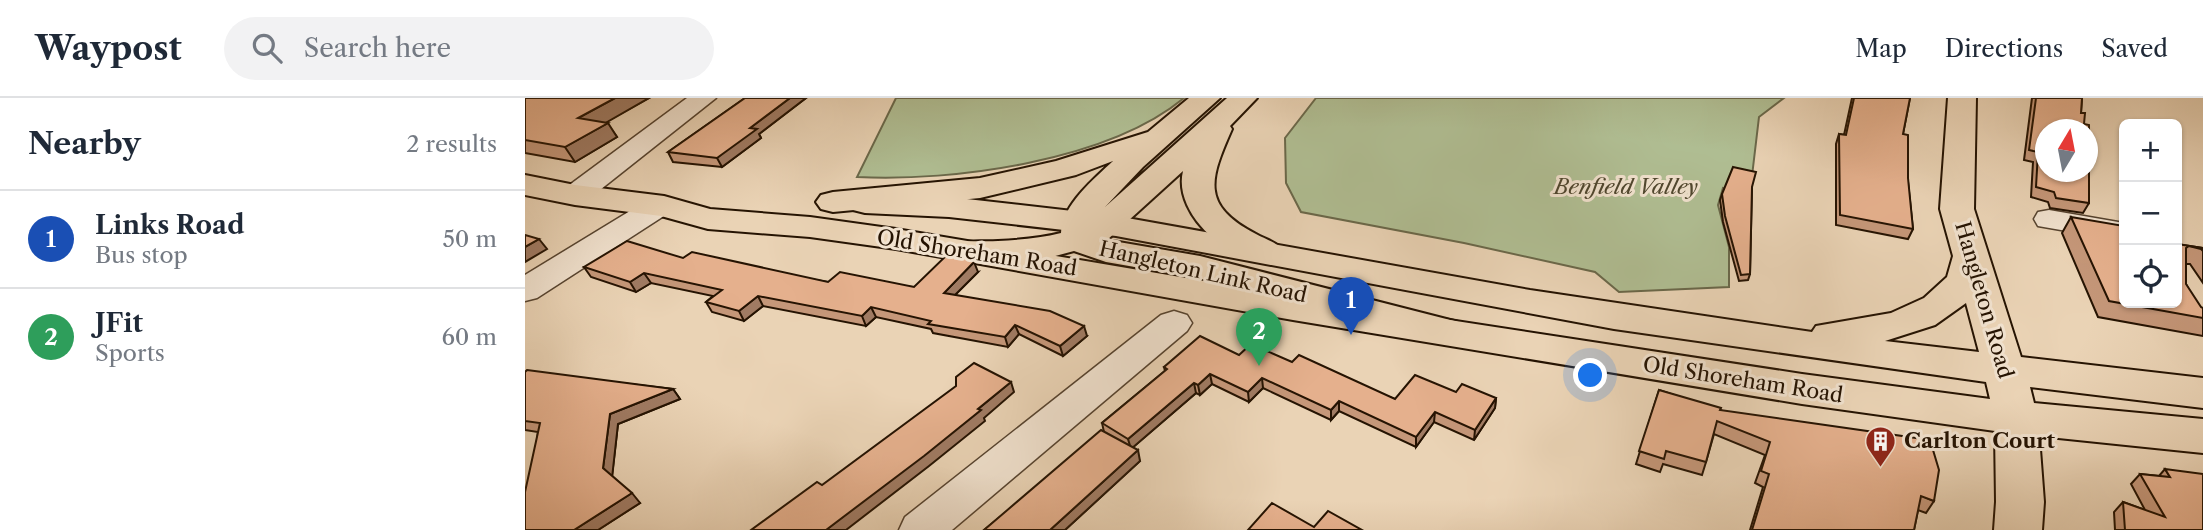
<!DOCTYPE html>
<meta charset="utf-8">
<style>
:root{--surface:#fff;--page:#f2f2f3;--text:#1f2937;--muted:#747a83;--line:#e0e1e3;--accent:#111827}
body{margin:0;font-family:"Libre Caslon Text",serif;background:var(--page);color:var(--text)}
.controls{position:absolute;right:21px;top:21px;display:grid;overflow:hidden;border-radius:10px;box-shadow:0 2px 5px #0004}
.controls button{width:63px;height:63px;display:grid;place-items:center;padding:0;border:0;border-bottom:2px solid var(--line);background:var(--surface);color:var(--text);font:35px sans-serif}
.compass{position:absolute;left:1510px;top:21px;width:63px;height:63px;border-radius:50%;background:var(--surface);box-shadow:0 2px 5px #0004;rotate:10deg}
.you{position:absolute;left:1066px;top:278px;width:24px;height:24px;margin:-18px;border:5px solid #fff;border-radius:50%;background:#1a73e8;box-shadow:0 0 0 10px #1a73e833}
.badge{display:grid;place-items:center;width:46px;height:46px;border-radius:50%;background:var(--accent);color:#fff;font-size:23px;font-weight:700}
.pin{position:absolute;translate:-50% -58px;filter:drop-shadow(0 2px 4px #0008)}
.pin::after{content:'';position:absolute;top:37px;width:24px;height:21px;background:inherit;clip-path:polygon(0 0,100% 0,50% 100%)}
.list{margin:0;padding:0;list-style:none}
h2{display:flex;justify-content:space-between;align-items:center;height:91px;margin:0;padding:0 28px;font-size:30px}
h2 small{font-size:23px;font-weight:400;color:var(--muted)}
.list li{display:grid;grid-template-columns:46px 1fr auto;gap:21px;align-items:center;box-sizing:border-box;height:98px;padding:0 28px;border-top:2px solid var(--line)}
.list b{display:block;font-size:26px;white-space:nowrap}
.list p{margin:0;font-size:23px;white-space:nowrap;color:var(--muted)}
.list em{font-size:23px;font-style:normal;color:var(--muted)}
.icon{flex:none;width:38px;height:38px;fill:none;stroke:currentColor;stroke-width:2;stroke-linecap:round;stroke-linejoin:round}
.map{position:relative;flex:none;width:1678px;height:432px;overflow:hidden}
header{display:flex;align-items:center;gap:42px;box-sizing:border-box;height:98px;padding:0 35px;background:var(--surface);border-bottom:2px solid var(--line)}
header strong{font-size:33px}
nav{display:flex;gap:38px;margin-inline-start:auto;font-size:24px}
.search{width:490px;height:63px;background:var(--page);display:flex;align-items:center;gap:18px;box-sizing:border-box;padding:0 24px;border-radius:38px;color:var(--muted);font-size:26px}
main{display:flex}
aside{flex:1;background:var(--surface)}
.map>svg:first-child{display:block}
.green{fill:#b0be93;stroke:#6a684a;stroke-width:2}
.lines{fill:none;stroke-linecap:round;stroke-linejoin:round}
.minor-casing{stroke:#56432f;stroke-width:3}
.major-casing{stroke:#251302;stroke-width:4}
.highway-casing{stroke:#251302;stroke-width:4}
.minor{fill:#f1e2cf;fill-rule:evenodd}
.major{fill:#ead3b5;fill-rule:evenodd}
.highway{fill:#ead3b5;fill-rule:evenodd}
.wall{fill:#c59779;stroke:#251302;stroke-width:2}
.shaded-wall{fill:#a07b63;stroke:#251302;stroke-width:2}
.building{fill:#e5b08d;stroke:#251302;stroke-width:2;fill-rule:evenodd}
.labels{text-anchor:middle;stroke-width:6;stroke-linejoin:round;paint-order:stroke}
.park-label{font-size:21px;font-style:italic;fill:#4f462e;stroke:#f1e2cf}
.street-label{font-size:21px;fill:#251302;stroke:#f1e2cf}
.poi-label{font-size:21px;font-weight:bold;fill:#251302;stroke:#f1e2cf;text-anchor:start}
</style>
<header>
<strong>Waypost</strong>
<div class="search"><svg class="icon" aria-label="search" viewBox="0 0 24 24"><circle cx="10" cy="10" r="6"/><path d="M15 15l6 6"/></svg>Search here</div>
<nav><a>Map</a><a>Directions</a><a>Saved</a></nav>
</header>
<main>
<aside>
<h2>Nearby<small>2 results</small></h2>
<ul class="list">
<li><span class="badge" style="background:#1a4fb4">1</span><div><b>Links Road</b><p>Bus stop</p></div><em>50 m</em></li>
<li><span class="badge" style="background:#2e9e5b">2</span><div><b>JFit</b><p>Sports</p></div><em>60 m</em></li>
</ul>
</aside>
<div class="map">
<svg width="1678" height="432" viewBox="0 0 1678 432">
<rect width="100%" height="100%" fill="#ead3b5"/>
<filter id="stains"><feTurbulence type="fractalNoise" baseFrequency=".00286" numOctaves="4"/><feColorMatrix values="0 0 0 0 .2 0 0 0 0 .09 0 0 0 0 .02 0 0 0 .5 -.17"/></filter>
<radialGradient id="worn" r=".72"><stop offset=".6" stop-color="#630" stop-opacity="0"/><stop offset="1" stop-color="#630" stop-opacity=".3"/></radialGradient>
<g class="green">
<path d="M371 0H659C583 63 428 84 332 79Z"/>
<polygon points="791,0 1259,0 1234,19 1227,78 1204,91 1198,90 1193,107 1204,149 1204,189 1094,194 1070,174 939,145 776,114 761,85 760,40"/>
</g>
<g class="lines">
<defs>
<g id="minor">
<polygon points="162,0 191,0 61,103 50,106 39,103 35,97 39,91"/>
<polygon points="134,99 145,102 149,108 145,114 12,200 0,203 0,177 123,102"/>
<polygon points="1524,112 1599,125 1599,143 1513,128 1509,121 1513,114"/>
<polygon points="649,213 662,217 667,225 662,233 427,432 374,432 380,419 636,217"/>
</g>
<path id="major" d="M1423 0H1451L1449 111 1496 259 1678 280V310L1505 289 1509 305 1678 321V355L1514 338 1519 404 1517 432H1469L1471 404 1470 333 1277 306 768 222 371 151 285 139 183 131 136 118 50 107 0 97V77L50 87 139 98 185 111 285 119 371 131 768 198 1277 276 1465 301 1461 284 1089 231 591 138 424 119 340 115 328 112 323 105 328 98 340 95 424 99 591 118 1005 192 1287 234 1291 228 1366 215 1399 200 1422 179 1428 158 1415 111ZM1441 205 1454 254 1360 243 1410 227Z"/>
<path id="highway" d="M664 0H695L618 69 580 109 702 0H732L705 28 707 31C685 81 675 107 731 136 742 142 752 144 759 154L754 162C711 172 647 118 658 73L582 142 675 158 937 225 943 234 937 243 923 247 673 180 581 164 549 153 519 161 472 165 432 161 427 153 432 145C446 142 459 144 473 143 494 142 516 140 536 135 537 107 569 81 588 63L551 77 455 100 308 114 296 111 291 104 296 97 308 94 455 80 531 63 623 34Z"/>
</defs>
<use href="#minor" class="minor-casing"/>
<use href="#major" class="major-casing"/>
<use href="#highway" class="highway-casing"/>
<use href="#minor" class="minor"/>
<use href="#major" class="major"/>
<use href="#highway" class="highway"/>
</g>
<g class="wall">
<polygon points="0,0 124,0 81,24 92,39 50,64 0,55"/>
<polygon points="220,0 281,0 234,36 236,40 197,69 148,64 143,54"/>
<polygon points="1327,0 1385,0 1378,36 1388,131 1383,141 1311,127 1311,46 1314,36 1319,37"/>
<polygon points="1507,0 1557,0 1556,15 1559,26 1564,105 1558,115 1525,110 1523,104 1506,99 1508,64 1499,62"/>
<polygon points="1227,89 1225,176 1223,182 1214,183 1198,124 1195,102 1197,96"/>
<polygon points="1546,119 1599,205 1652,146 1678,150 1678,185 1665,166 1661,166 1661,186 1678,220 1678,238 1573,219 1537,135"/>
<polygon points="158,160 303,184 389,189 453,174 430,197 562,238 538,258 494,236 483,249 408,235 406,231 351,219 341,228 238,208 219,223 187,214 181,204 188,198 126,185 111,194 66,179 59,169"/>
<polygon points="714,257 767,264 870,301 931,294 971,300 970,310 949,342 909,324 891,349 814,313 806,322 738,290 724,304 687,286 675,297 671,295 607,350 615,363 540,432 459,432 579,334 577,325 640,273 639,269"/>
<polygon points="0,274 148,291 155,301 93,326 87,378 115,405 73,432 0,432 13,334 0,332"/>
<polygon points="1134,292 1195,312 1409,403 1401,415 1393,412 1389,432 1225,432 1238,389 1230,385 1240,357 1189,336 1181,364 1177,377 1138,366 1135,374 1111,366"/>
<polygon points="1640,371 1678,432 1590,432 1589,414 1598,404 1620,412 1606,386 1615,376 1634,378"/>
</g>
<g class="shaded-wall">
<polygon points="90,0 124,0 63,35 53,20"/>
<polygon points="265,0 281,0 234,36 236,40 197,69 192,60 225,30"/>
<polygon points="83,25 92,39 50,64 40,49"/>
<polygon points="14,141 22,151 0,164 0,149"/>
<polygon points="449,164 453,174 423,204 419,195"/>
<polygon points="119,175 126,185 111,194 105,184"/>
<polygon points="233,198 238,208 219,223 214,213"/>
<polygon points="346,209 351,219 341,228 337,218"/>
<polygon points="490,227 494,236 483,249 480,239"/>
<polygon points="559,228 562,238 538,258 535,248"/>
<polygon points="685,276 687,286 675,297 673,287"/>
<polygon points="737,280 738,290 724,304 723,294"/>
<polygon points="486,284 489,294 459,320 460,323 404,368 321,432 301,432 453,311"/>
<polygon points="669,285 671,295 606,351 603,341"/>
<polygon points="148,291 155,301 93,326 87,380 78,370 85,316"/>
<polygon points="971,300 970,310 949,342 950,332"/>
<polygon points="814,303 814,313 806,322 806,312"/>
<polygon points="910,314 909,324 891,349 891,339"/>
<polygon points="613,352 615,363 540,432 525,432"/>
<polygon points="107,395 115,405 73,432 49,432"/>
</g>
<g class="building">
<polygon points="0,0 90,0 53,20 83,25 40,49 0,42"/>
<polygon points="220,0 265,0 225,30 232,31 192,60 143,54"/>
<polygon points="1329,0 1385,0 1378,36 1383,37 1383,80 1388,131 1315,117 1314,36 1321,37"/>
<path d="M1511 0H1557L1556 15H1560L1559 26 1564 27V105L1531 100 1529 94 1511 89 1513 54 1504 52ZM1521 32H1563V74H1521Z"/>
<polygon points="1208,69 1231,74 1227,89 1225,176 1216,177 1200,118 1197,96"/>
<polygon points="1546,119 1599,128 1599,205 1652,205 1652,146 1678,150 1678,153 1676,151 1664,148 1661,150 1661,186 1676,209 1678,210 1678,220 1584,203"/>
<polygon points="0,137 14,141 0,149"/>
<polygon points="102,143 158,160 167,154 303,184 315,174 389,189 425,154 443,158 449,164 419,195 525,213 559,228 535,248 490,227 480,239 403,226 406,223 346,209 337,218 233,198 214,213 181,204 197,192 119,175 105,184 59,169"/>
<polygon points="675,238 714,257 726,246 767,264 774,257 870,301 890,277 931,294 937,286 971,300 950,332 910,314 891,339 814,303 806,312 737,280 723,294 685,276 673,287 669,285 603,341 577,325 642,271 639,269"/>
<polygon points="449,265 486,284 453,311 456,312 399,358 301,432 226,432 292,384 297,387 431,288 431,279"/>
<polygon points="2,272 148,291 85,316 78,370 107,395 49,432 0,432 0,394 15,325 0,323 0,274"/>
<polygon points="1134,292 1196,310 1195,312 1405,342 1414,372 1409,403 1396,398 1389,432 1227,432 1244,376 1236,373 1245,344 1192,323 1181,364 1141,353 1139,361 1114,353"/>
<polygon points="576,332 613,352 525,432 459,432"/>
<polygon points="1640,371 1678,376 1678,432 1600,432 1598,404 1640,419 1615,376 1645,379"/>
<polygon points="747,405 789,429 803,413 837,432 723,432"/>
</g>
<defs>
<symbol id="building-pin" viewBox="-11 -11 22 30"><path d="M0 17L-7.5 6A9.5 9.5 0 1 1 7.5 6Z" fill="#8f2418" stroke="#f1e2cf"/><path d="M-4-6H4V6H1V3H-1V6H-4ZM-2.5-4.3h1.7v1.8h-1.7ZM.8-4.3h1.7v1.8H.8ZM-2.5-1h1.7V.8h-1.7ZM.8-1h1.7V.8H.8Z" fill="#fff"/></symbol>
</defs>
<g fill-rule="evenodd">
<use href="#building-pin" x="1338" y="326" width="35" height="47"/>
</g>
<g class="labels">
<g class="park-label">
<text x="1101" y="96">Benfield Valley</text>
</g>
<g class="street-label">
<text transform="translate(452 155) rotate(9)" y="7">Old Shoreham Road</text>
<text transform="translate(678 174) rotate(13)" y="7">Hangleton Link Road</text>
<text transform="translate(1459 202) rotate(74)" y="7">Hangleton Road</text>
<text transform="translate(1218 282) rotate(9)" y="7">Old Shoreham Road</text>
</g>
<g class="poi-label">
<text x="1379" y="350">Carlton Court</text>
</g>
</g>
<rect width="100%" height="100%" filter="url(#stains)"/>
<rect width="100%" height="100%" fill="url(#worn)"/>
</svg>
<div class="controls">
<button>+</button>
<button>−</button>
<button><svg class="icon" aria-label="locate" viewBox="0 0 24 24"><circle cx="12" cy="12" r="6"/><path d="M12 2v4M12 18v4M2 12h4M18 12h4"/></svg></button>
</div>
<svg class="compass" viewBox="-18 -18 36 36"><path d="M0-13l5 13h-10z" fill="#e53935"/><path d="M0 13l5-13h-10z" fill="#747a83"/></svg>
<div class="you"></div>
<div class="pin badge" style="left:826px;top:237px;background:#1a4fb4">1</div>
<div class="pin badge" style="left:734px;top:268px;background:#2e9e5b">2</div>
</div>
</main>
